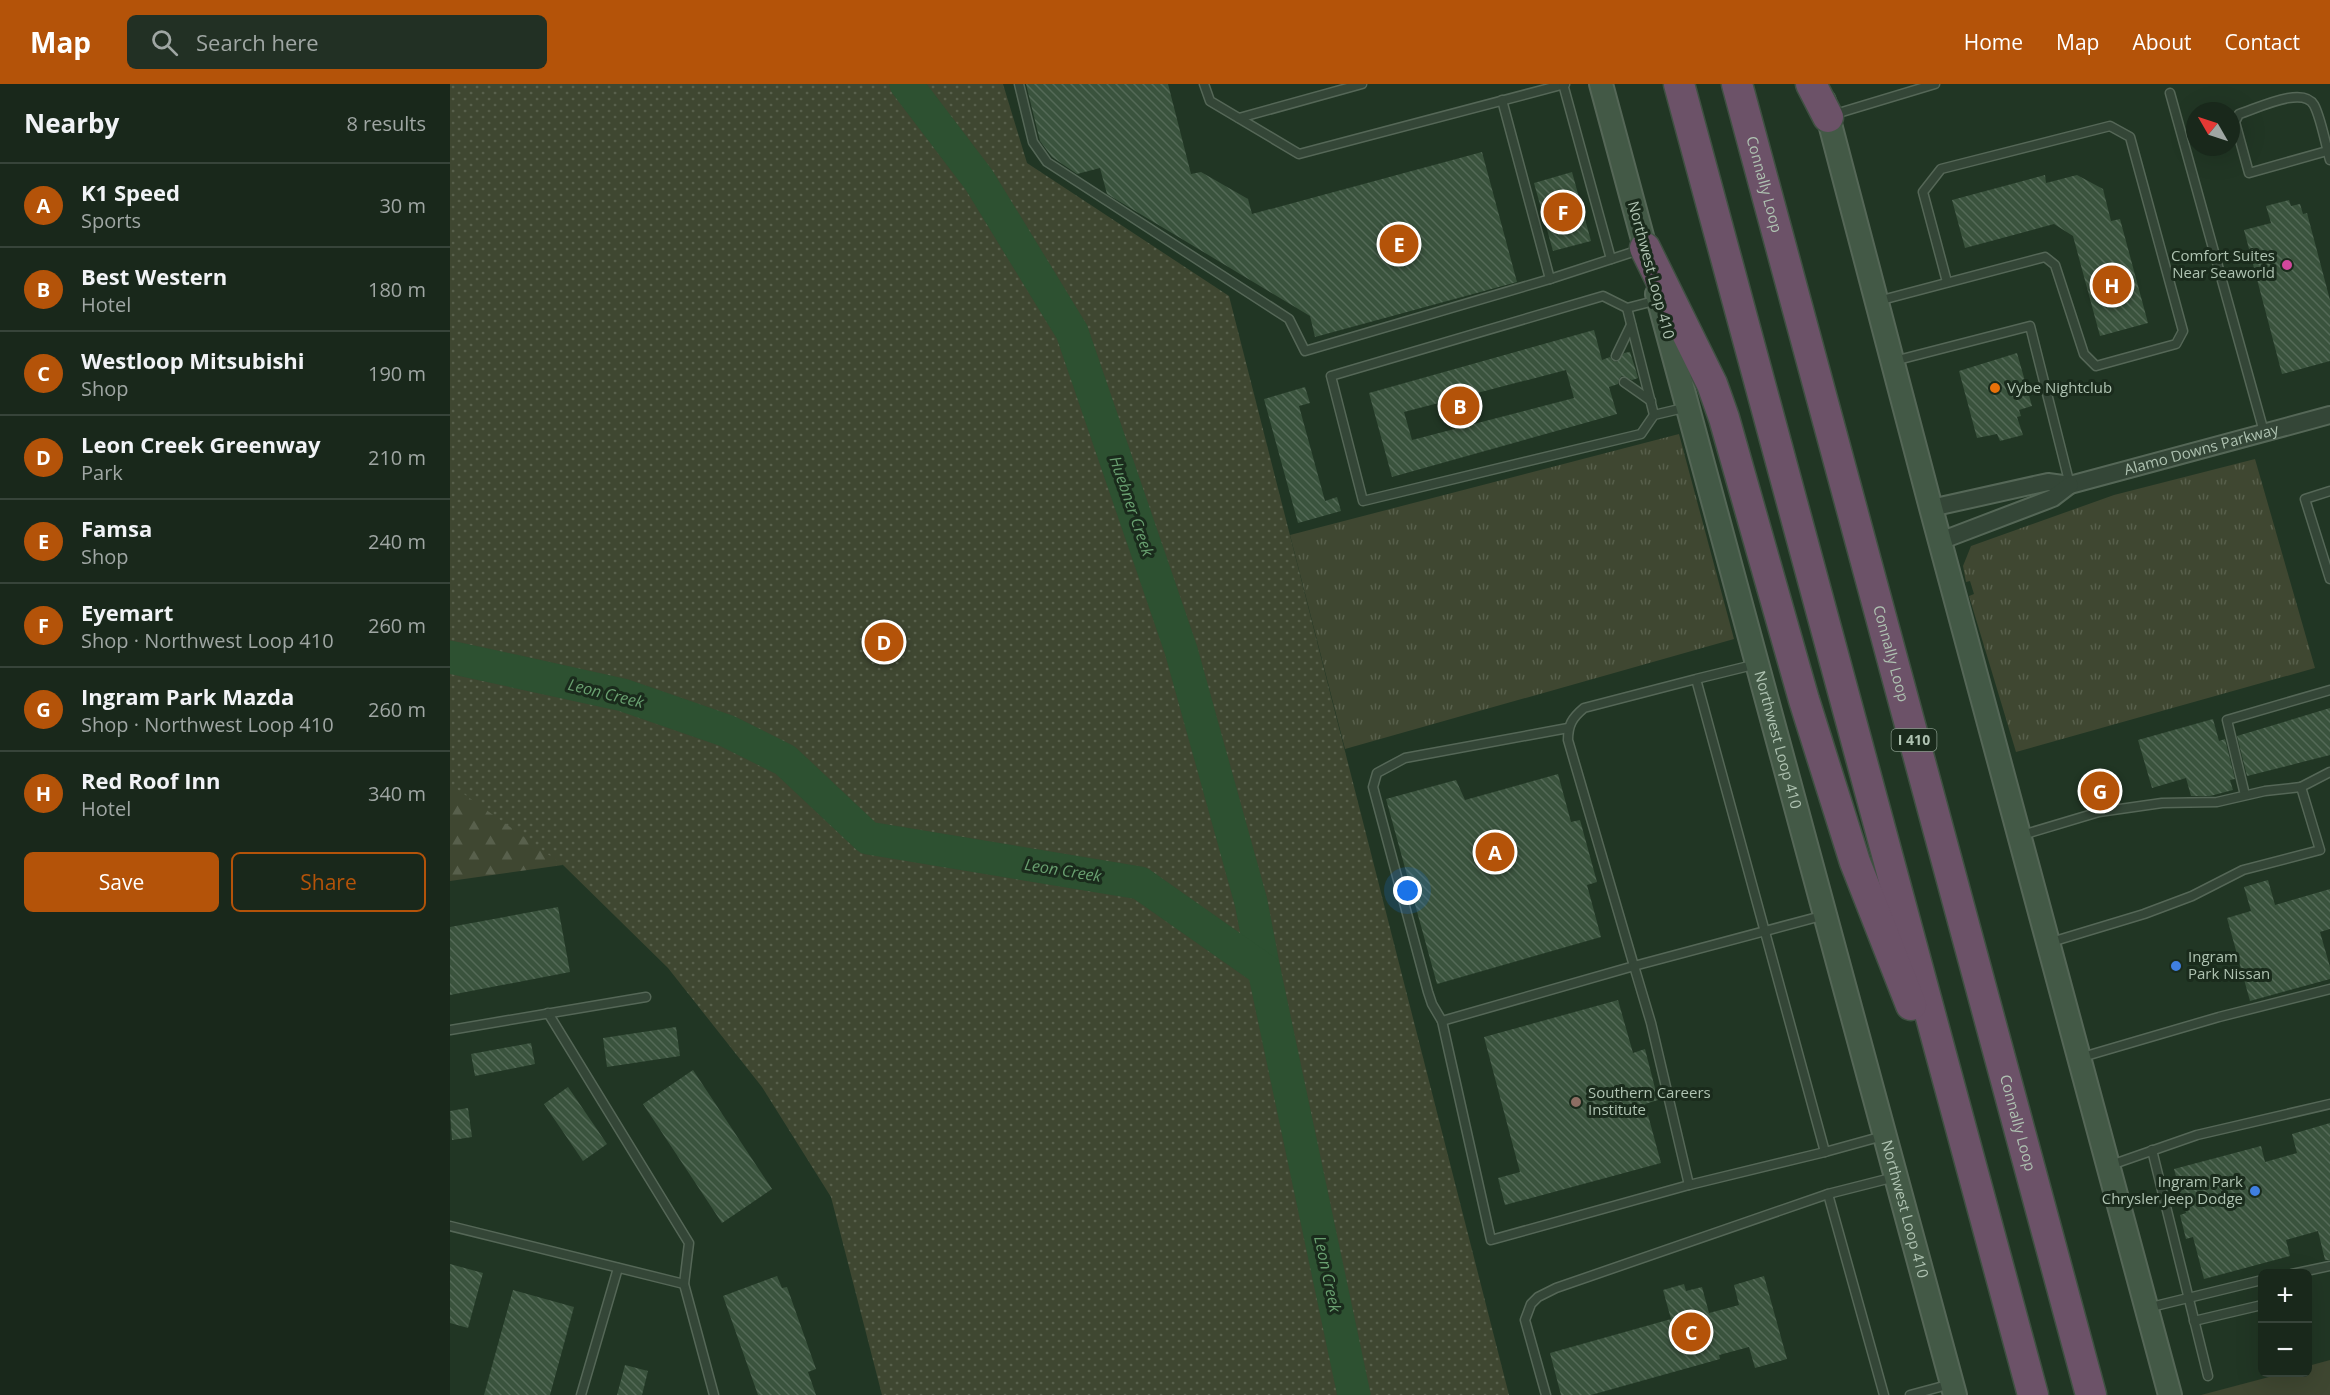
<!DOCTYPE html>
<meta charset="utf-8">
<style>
:root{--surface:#19281b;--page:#223024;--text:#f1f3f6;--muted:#9fa6a3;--line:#37443a;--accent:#b45309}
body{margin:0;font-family:"Open Sans",sans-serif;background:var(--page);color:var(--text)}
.controls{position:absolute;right:18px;bottom:18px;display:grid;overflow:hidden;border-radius:9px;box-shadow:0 6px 24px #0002}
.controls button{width:54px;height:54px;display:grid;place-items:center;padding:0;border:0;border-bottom:2px solid var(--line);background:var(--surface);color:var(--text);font:30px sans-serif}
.compass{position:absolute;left:1736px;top:18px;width:54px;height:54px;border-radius:50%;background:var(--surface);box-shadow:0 6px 24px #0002;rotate:309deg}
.you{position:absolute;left:958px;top:807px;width:21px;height:21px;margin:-15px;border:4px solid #fff;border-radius:50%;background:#1a73e8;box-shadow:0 0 0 9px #1a73e833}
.badge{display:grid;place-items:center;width:39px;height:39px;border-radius:50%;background:var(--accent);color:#fff;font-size:20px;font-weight:700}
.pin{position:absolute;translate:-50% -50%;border:3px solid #fff;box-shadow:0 2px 6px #0006}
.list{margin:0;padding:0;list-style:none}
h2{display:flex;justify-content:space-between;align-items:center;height:78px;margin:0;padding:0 24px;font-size:26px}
h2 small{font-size:20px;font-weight:400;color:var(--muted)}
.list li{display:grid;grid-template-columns:39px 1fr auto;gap:18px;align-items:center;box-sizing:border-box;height:84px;padding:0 24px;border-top:2px solid var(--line)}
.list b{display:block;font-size:22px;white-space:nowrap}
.list p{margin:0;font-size:20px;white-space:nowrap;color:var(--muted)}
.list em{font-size:20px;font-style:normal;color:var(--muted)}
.actions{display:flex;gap:12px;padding:18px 24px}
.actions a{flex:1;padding:14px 0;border:2px solid var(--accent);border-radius:9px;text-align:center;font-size:21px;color:var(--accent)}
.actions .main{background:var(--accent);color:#fff}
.icon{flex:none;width:33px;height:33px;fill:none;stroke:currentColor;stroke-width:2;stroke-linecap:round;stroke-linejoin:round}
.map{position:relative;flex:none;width:1880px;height:1311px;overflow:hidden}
header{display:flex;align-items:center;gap:36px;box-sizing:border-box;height:84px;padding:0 30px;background:var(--accent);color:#fff}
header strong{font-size:28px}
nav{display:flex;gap:33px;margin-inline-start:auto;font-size:21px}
.search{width:420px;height:54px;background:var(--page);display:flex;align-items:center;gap:15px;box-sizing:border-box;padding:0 21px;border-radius:9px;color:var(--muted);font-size:22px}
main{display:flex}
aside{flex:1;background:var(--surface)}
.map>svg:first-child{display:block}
.grass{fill:url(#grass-tufts)}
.forest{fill:url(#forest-firs)}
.park{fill:url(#park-dots)}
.pitch{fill:#3f4731}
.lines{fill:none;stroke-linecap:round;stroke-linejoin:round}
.river{stroke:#2d5131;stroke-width:33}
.building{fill:url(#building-back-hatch);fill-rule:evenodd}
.lane-casing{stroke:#556757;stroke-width:11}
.street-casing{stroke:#556757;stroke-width:20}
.secondary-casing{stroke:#556757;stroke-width:26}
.highway-casing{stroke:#3f5142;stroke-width:33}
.lane{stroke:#344637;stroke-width:8}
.street{stroke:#344637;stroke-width:16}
.secondary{stroke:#435946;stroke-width:22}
.highway{stroke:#6c5268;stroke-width:30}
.hotel-dot{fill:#d1479c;stroke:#1a2b1c;stroke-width:2}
.food-dot{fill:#e8710a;stroke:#1a2b1c;stroke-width:2}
.shop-dot{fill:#3f7fe0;stroke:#1a2b1c;stroke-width:2}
.education-dot{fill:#8d6e63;stroke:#1a2b1c;stroke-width:2}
.labels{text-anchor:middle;stroke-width:6;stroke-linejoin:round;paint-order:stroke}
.shield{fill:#1a2b1c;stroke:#829585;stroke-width:1.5}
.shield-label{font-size:14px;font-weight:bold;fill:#afc3b2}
.street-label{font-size:15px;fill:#afc3b2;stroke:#1a2b1c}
.poi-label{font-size:15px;fill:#afc3b2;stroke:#1a2b1c;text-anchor:start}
.water-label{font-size:16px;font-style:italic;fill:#69a070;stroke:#1a2b1c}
</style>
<header>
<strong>Map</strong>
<div class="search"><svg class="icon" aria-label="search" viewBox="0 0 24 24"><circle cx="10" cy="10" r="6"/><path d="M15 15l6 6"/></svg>Search here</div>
<nav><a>Home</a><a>Map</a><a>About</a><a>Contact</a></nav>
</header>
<main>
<aside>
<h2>Nearby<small>8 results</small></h2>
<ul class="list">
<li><span class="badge">A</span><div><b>K1 Speed</b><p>Sports</p></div><em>30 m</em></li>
<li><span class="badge">B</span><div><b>Best Western</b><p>Hotel</p></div><em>180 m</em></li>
<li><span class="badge">C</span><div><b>Westloop Mitsubishi</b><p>Shop</p></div><em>190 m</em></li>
<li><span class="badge">D</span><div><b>Leon Creek Greenway</b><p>Park</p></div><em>210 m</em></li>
<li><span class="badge">E</span><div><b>Famsa</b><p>Shop</p></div><em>240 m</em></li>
<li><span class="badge">F</span><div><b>Eyemart</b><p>Shop · Northwest Loop 410</p></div><em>260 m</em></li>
<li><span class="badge">G</span><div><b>Ingram Park Mazda</b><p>Shop · Northwest Loop 410</p></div><em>260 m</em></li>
<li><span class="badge">H</span><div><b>Red Roof Inn</b><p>Hotel</p></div><em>340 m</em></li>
</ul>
<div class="actions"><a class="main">Save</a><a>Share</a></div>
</aside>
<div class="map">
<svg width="1880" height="1311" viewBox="0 0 1880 1311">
<defs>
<pattern id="grass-tufts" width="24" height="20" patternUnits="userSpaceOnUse" patternTransform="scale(1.5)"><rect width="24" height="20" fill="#3f4731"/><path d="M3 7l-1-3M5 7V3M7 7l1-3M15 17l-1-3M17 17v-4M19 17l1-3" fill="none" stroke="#58604c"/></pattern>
<pattern id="forest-firs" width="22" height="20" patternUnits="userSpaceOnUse" patternTransform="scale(1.5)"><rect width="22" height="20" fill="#3f4731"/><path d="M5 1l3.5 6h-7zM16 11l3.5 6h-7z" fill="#58604c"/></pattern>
<pattern id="park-dots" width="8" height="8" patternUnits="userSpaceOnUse" patternTransform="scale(1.5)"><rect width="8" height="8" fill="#3f4731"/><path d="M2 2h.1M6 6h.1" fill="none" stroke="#58604c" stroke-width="1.8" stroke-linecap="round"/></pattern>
<pattern id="building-back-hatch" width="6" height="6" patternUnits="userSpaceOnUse" patternTransform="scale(1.5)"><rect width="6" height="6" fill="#3a533d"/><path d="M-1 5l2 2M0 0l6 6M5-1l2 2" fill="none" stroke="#546a57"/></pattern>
</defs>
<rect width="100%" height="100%" fill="#213624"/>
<g class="grass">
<polygon points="1229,350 1284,555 895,665 840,451"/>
<polygon points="1805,375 1865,584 1566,668 1519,512 1524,510 1520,497 1516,498 1513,482 1521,462 1664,411"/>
</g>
<polygon class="forest" points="0,625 113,781 0,797"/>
<polygon class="park" points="0,0 553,0 577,79 779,212 1059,1311 432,1311 381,1113 312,1003 218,884 113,781 0,700"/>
<polygon class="pitch" points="1880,1276 1880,1311 1751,1311 1834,1289 1858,1288 1858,1282"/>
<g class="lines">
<g class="river">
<polyline points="456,0 529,96 622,248 731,566 801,818 814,886"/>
<polyline points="0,573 173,611 277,647 335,676 418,754 690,799 814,886 904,1311"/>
</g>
</g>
<g class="building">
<polygon points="576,0 718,0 741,90 751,88 798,115 802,130 1032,68 1067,198 865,253 860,232 657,110 650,84 627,90 602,73 590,57"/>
<polygon points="1122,88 1141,157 1103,167 1084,99"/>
<polygon points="1595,91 1596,99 1627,91 1653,105 1661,137 1670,135 1698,239 1650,252 1623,152 1604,140 1515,164 1502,116"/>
<polygon points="1839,116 1841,122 1850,120 1853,130 1857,129 1880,216 1880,277 1832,290 1794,146 1821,139 1816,122"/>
<path d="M1144 246 1152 276 1160 273 1163 277 1167 278 1174 269 1180 268 1186 287 1188 294 1182 296 1172 292 1169 295 1168 300 1159 303 1167 330 942 393 919 309ZM1116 286 1124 314 962 356 954 328Z"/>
<polygon points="1567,269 1582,322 1569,326 1571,332 1567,333 1573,351 1550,357 1547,350 1527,354 1509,287"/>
<polygon points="855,303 860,319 849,322 875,417 887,413 891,427 848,439 814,315"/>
<polygon points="1880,624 1880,671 1797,692 1787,652"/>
<polygon points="1763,635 1769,657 1775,655 1785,695 1780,696 1783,706 1760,712 1741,712 1736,694 1702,704 1688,656"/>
<polygon points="1108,690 1121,738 1130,736 1147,798 1137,801 1151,853 987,900 936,715 1006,696 1015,716"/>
<polygon points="1818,796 1825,821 1880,805 1880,845 1870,848 1880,883 1880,895 1800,917 1777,834 1801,827 1794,803"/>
<polygon points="108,823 120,888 0,911 0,843"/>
<polygon points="1168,916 1183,969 1195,965 1208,1016 1195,1020 1211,1079 1055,1121 1048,1094 1070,1088 1034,953"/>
<polygon points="226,943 230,972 157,983 153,954"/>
<polygon points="81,959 85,980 25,992 21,970"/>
<polygon points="243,986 322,1105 272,1139 193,1020"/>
<polygon points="118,1003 157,1060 133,1077 94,1020"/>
<polygon points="18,1024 22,1053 2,1056 0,1027"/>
<polygon points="1880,1039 1880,1176 1875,1176 1868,1147 1836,1156 1840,1172 1754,1195 1743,1153 1736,1155 1730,1131 1736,1129 1724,1085 1811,1062 1815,1078 1847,1069 1842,1050"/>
<polygon points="0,1180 33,1189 18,1244 0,1239"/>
<polygon points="327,1192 332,1204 337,1203 366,1285 358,1288 366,1311 308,1311 273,1212"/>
<polygon points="1314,1192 1337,1275 1305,1284 1299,1263 1269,1271 1270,1275 1141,1311 1111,1311 1100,1269 1221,1235 1213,1206 1234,1200 1236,1207 1252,1203 1259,1229 1289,1221 1284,1201"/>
<polygon points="63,1206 124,1223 100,1311 34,1311"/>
<polygon points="175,1281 198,1287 192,1311 167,1311"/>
</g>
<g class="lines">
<defs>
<g id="lane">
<polyline points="569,0 583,58 597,78 839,235 855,267 1100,195 1189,166"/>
<polyline points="754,0 760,17 849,70 1115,0"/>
<polyline points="1113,0 1161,175"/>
<polyline points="1720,9 1814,348"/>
<polyline points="1052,16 1100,195"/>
<polyline points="1382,31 1485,0"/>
<polyline points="789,34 912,0"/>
<path d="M1877 67 1799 89 1785 38 1789 30C1806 25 1853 1 1864 21 1871 34 1876 62 1880 76"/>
<polyline points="1208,216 1177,224 1153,212 881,292 913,417 1191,350 1204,331 1238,323"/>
<polyline points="1428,217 1595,173 1605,181 1634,270 1646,282 1726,260 1733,247 1680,53 1660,42 1491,85 1473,108 1497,198"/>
<polyline points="1177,224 1204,331"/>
<polyline points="1166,272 1181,241"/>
<polyline points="1444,277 1580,242 1620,401"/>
<polyline points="1174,298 1201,317"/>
<polyline points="1880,407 1855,415 1880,495"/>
<path d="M1246 595 1134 624C1122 634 1118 641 1118 656L1184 882 992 937 1041 1156 1239 1101 1375 1068 1246 595 1307 580"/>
<polyline points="1795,711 1777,636 1880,606"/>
<polyline points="1569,752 1649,728 1712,719 1767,718 1815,707 1851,703"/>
<polyline points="1598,859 1694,830 1742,812 1793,786 1870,766 1851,703 1880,688"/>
<polyline points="98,929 239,1159 234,1200 264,1311"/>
<polyline points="992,937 982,920 978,908 923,703 927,689 955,674 1118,644"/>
<polyline points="0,946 196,913"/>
<polyline points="1629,974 1769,933 1880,905"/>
<polyline points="1702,1066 1758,1292"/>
<polyline points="1375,1068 1433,1052"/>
<polyline points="1658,1082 1747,1051 1880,1020"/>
<polyline points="1239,1101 1201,939 1184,882 1375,831"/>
<polyline points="1378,1110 1434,1311"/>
<polyline points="0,1142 234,1200"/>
<polyline points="1842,1190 1880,1182"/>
<polyline points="1697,1224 1812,1196"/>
<polyline points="1744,1237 1812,1221"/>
<polyline points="131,1311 168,1184"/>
<polyline points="1096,1311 1075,1236 1081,1220 1088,1213 1106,1204 1378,1110 1445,1093"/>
<polyline points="1460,1311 1501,1300"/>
</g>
<g id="street">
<path id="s1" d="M1481 424 1598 398 1620 401 1880 331"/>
<polyline points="1490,457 1603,414 1620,401"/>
</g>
<g id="secondary">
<polyline points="1151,0 1199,178"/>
<polyline points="1374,17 1481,424 1720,1311"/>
<path id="s2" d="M1207 210 1505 1311"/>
</g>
<g id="highway">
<polyline points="1229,0 1583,1311"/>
<path id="s3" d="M1287 0 1641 1311"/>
<polyline points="1361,0 1378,33"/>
<polyline points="1195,164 1262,300 1274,334 1354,616 1405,778 1461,921"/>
</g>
</defs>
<use href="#lane" class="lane-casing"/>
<use href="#street" class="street-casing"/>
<use href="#secondary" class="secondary-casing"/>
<use href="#highway" class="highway-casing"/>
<use href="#lane" class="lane"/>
<use href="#street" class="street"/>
<use href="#secondary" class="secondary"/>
<use href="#highway" class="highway"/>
</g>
<circle class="hotel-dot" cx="1837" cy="181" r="6"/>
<circle class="food-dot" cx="1545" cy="304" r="6"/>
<g class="shop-dot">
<circle cx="1726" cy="882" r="6"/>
<circle cx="1805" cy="1107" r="6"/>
</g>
<circle class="education-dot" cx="1126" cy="1018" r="6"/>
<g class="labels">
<rect class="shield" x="1441.5" y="645" width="45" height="22" rx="4.5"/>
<g class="shield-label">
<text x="1464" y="661">I 410</text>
</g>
<g class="street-label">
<text dy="5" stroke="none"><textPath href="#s3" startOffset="104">Connally Loop</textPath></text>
<text transform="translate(1201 186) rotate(75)" y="5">Northwest Loop 410</text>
<text dy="5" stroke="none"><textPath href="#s1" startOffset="278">Alamo Downs Parkway</textPath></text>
<text dy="5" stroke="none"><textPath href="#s3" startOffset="590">Connally Loop</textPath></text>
<text dy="5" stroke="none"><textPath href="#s2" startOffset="462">Northwest Loop 410</textPath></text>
<text dy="5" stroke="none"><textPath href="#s3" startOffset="1076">Connally Loop</textPath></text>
<text dy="5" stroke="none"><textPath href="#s2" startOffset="948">Northwest Loop 410</textPath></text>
</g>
<g class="poi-label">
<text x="1825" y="177" text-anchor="end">Comfort Suites<tspan x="1825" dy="17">Near Seaworld</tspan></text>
<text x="1557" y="309">Vybe Nightclub</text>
<text x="1738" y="878">Ingram<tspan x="1738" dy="17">Park Nissan</tspan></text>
<text x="1138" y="1014">Southern Careers<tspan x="1138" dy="17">Institute</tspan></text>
<text x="1793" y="1103" text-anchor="end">Ingram Park<tspan x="1793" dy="17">Chrysler Jeep Dodge</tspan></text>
</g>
<g class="water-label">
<text transform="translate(682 422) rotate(71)" y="6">Huebner Creek</text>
<text transform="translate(156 609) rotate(14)" y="6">Leon Creek</text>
<text transform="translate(613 786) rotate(9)" y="6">Leon Creek</text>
<text transform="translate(878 1190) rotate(78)" y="6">Leon Creek</text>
</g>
</g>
</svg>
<div class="controls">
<button>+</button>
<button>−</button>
</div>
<svg class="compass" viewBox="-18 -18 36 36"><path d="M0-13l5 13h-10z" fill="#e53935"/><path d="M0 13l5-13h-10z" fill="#9fa6a3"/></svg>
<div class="you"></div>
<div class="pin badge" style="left:1045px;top:768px">A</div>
<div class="pin badge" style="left:1010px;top:322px">B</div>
<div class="pin badge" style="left:1241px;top:1248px">C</div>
<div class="pin badge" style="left:434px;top:558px">D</div>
<div class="pin badge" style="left:949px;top:160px">E</div>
<div class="pin badge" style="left:1113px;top:128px">F</div>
<div class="pin badge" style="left:1650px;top:707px">G</div>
<div class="pin badge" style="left:1662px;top:201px">H</div>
</div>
</main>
